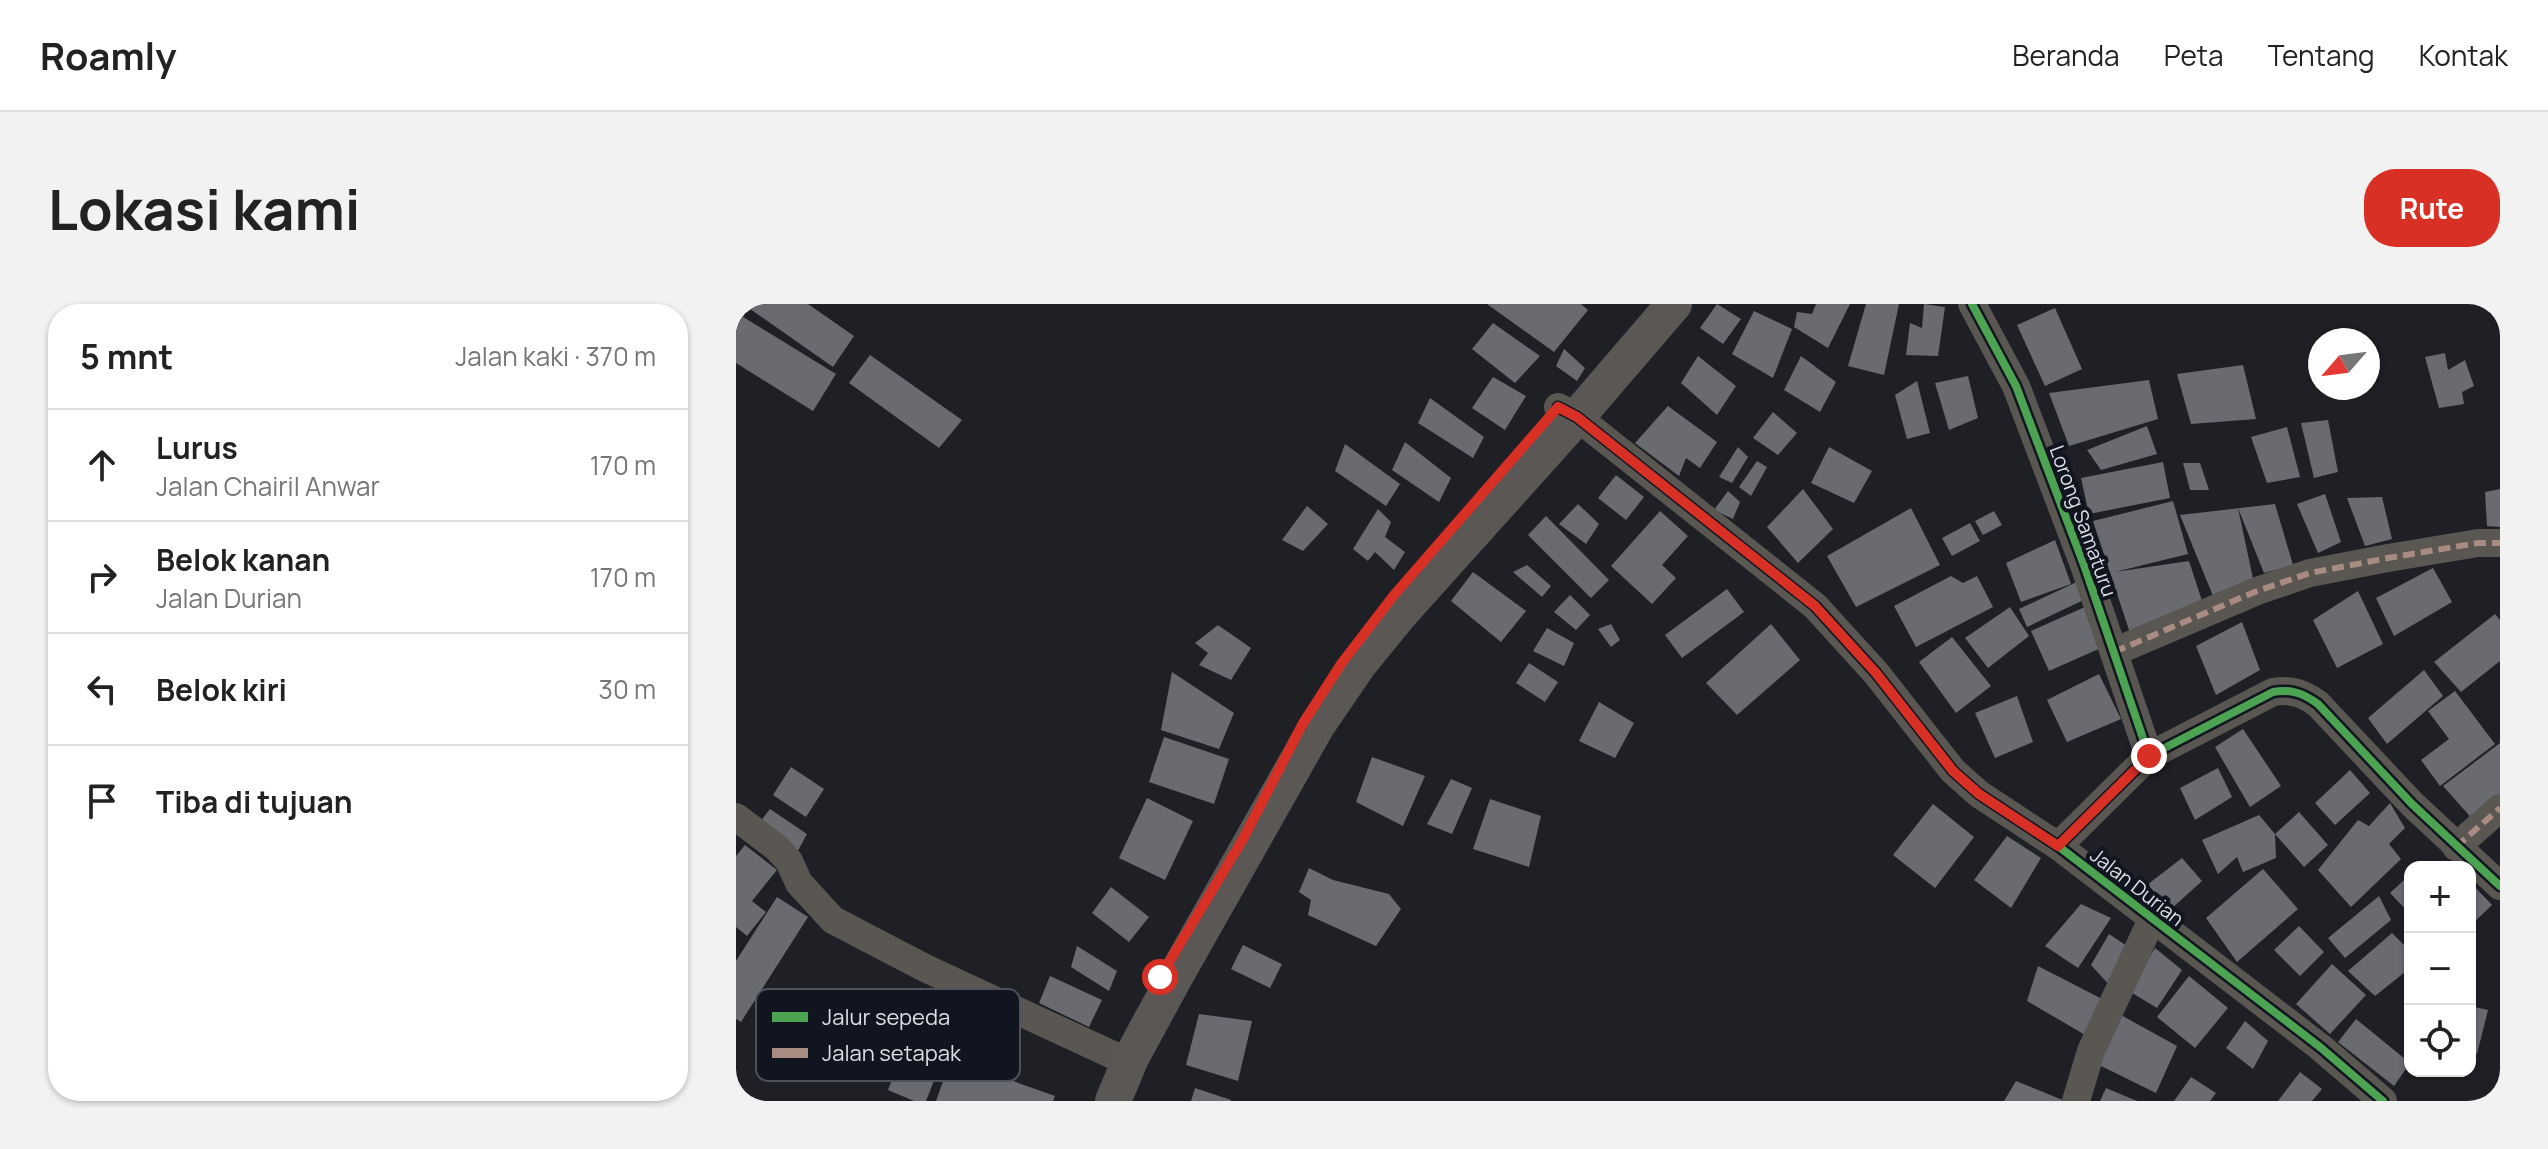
<!DOCTYPE html>
<html lang="id">
<meta charset="utf-8">
<style>
:root{--surface:#fff;--page:#f2f2f2;--text:#222;--muted:#767676;--line:#e0e0e0;--accent:#d93025}
body{margin:0;font-family:Manrope,sans-serif;background:var(--page);color:var(--text)}
.controls{position:absolute;right:24px;bottom:24px;display:grid;overflow:hidden;border-radius:16px;box-shadow:0 2px 6px #0004}
.controls button{width:72px;height:72px;display:grid;place-items:center;padding:0;border:0;border-bottom:2px solid var(--line);background:var(--surface);color:var(--text);font:40px sans-serif}
.compass{position:absolute;left:1572px;top:24px;width:72px;height:72px;border-radius:50%;background:var(--surface);box-shadow:0 2px 6px #0004;rotate:242deg}
.stop{position:absolute;width:24px;height:24px;margin:-18px;border:6px solid #d93025;border-radius:50%;background:#fff}
.stop.end{background:#d93025;border-color:#fff;box-shadow:0 2px 8px #0008}
.list{margin:0;padding:0;list-style:none}
h2{display:flex;justify-content:space-between;align-items:center;height:104px;margin:0;padding:0 32px;font-size:34px}
h2 small{font-size:26px;font-weight:400;color:var(--muted)}
.list li{display:grid;grid-template-columns:52px 1fr auto;gap:24px;align-items:center;box-sizing:border-box;height:112px;padding:0 32px;border-top:2px solid var(--line)}
.list b{display:block;font-size:30px;white-space:nowrap}
.list p{margin:0;font-size:26px;white-space:nowrap;color:var(--muted)}
.list em{font-size:26px;font-style:normal;color:var(--muted)}
.icon{flex:none;width:44px;height:44px;fill:none;stroke:currentColor;stroke-width:2;stroke-linecap:round;stroke-linejoin:round}
.map{position:relative;flex:none;width:1764px;height:797px;overflow:hidden;border-radius:32px}
header{display:flex;align-items:center;gap:48px;box-sizing:border-box;height:112px;padding:0 40px;background:var(--surface);border-bottom:2px solid var(--line)}
header strong{font-size:38px}
nav{display:flex;gap:44px;margin-inline-start:auto;font-size:28px}
.intro{display:flex;align-items:center;justify-content:space-between;box-sizing:border-box;height:192px;padding:0 48px}
h1{margin:0;font-size:56px}
.button{padding:20px 36px;border-radius:32px;background:var(--accent);color:#fff;font-size:28px;font-weight:700}
main{display:flex;gap:48px;padding:0 48px}
aside{flex:1;background:var(--surface);border-radius:32px;box-shadow:0 2px 6px #0004}
.map>svg:first-child{display:block}
.building{fill:#696b71}
.lines{fill:none;stroke-linecap:round;stroke-linejoin:round}
.minor{stroke:#5a5651;stroke-width:28}
.major{stroke:#5a5754;stroke-width:36}
.quiet{stroke:#a88b81;stroke-width:6;stroke-dasharray:12 6;stroke-linecap:butt}
.cycleway-casing{stroke:#111520;stroke-width:13}
.cycleway{stroke:#4ca352;stroke-width:8}
.route{stroke:#d93025;stroke-width:10}
.labels{text-anchor:middle;stroke-width:8;stroke-linejoin:round;paint-order:stroke}
.street-label{font-size:20px;fill:#dcdfe7;stroke:#111520}
.key{fill:#111520;stroke:#4e525c;stroke-width:2}
.key-label{font-size:22px;fill:#dcdfe7}
</style>
<header>
<strong>Roamly</strong>
<nav><a>Beranda</a><a>Peta</a><a>Tentang</a><a>Kontak</a></nav>
</header>
<div class="intro"><h1>Lokasi kami</h1><a class="button">Rute</a></div>
<main>
<aside>
<h2>5 mnt<small>Jalan kaki · 370 m</small></h2>
<ul class="list">
<li><svg class="icon" aria-label="ahead" viewBox="0 0 24 24"><path d="M12 20V5M6 11l6-6 6 6"/></svg><div><b>Lurus</b><p>Jalan Chairil Anwar</p></div><em>170 m</em></li>
<li><svg class="icon" aria-label="right" viewBox="0 0 24 24"><path d="M7 20v-9h11M14 6l5 5-5 5"/></svg><div><b>Belok kanan</b><p>Jalan Durian</p></div><em>170 m</em></li>
<li><svg class="icon" aria-label="left" viewBox="0 0 24 24"><path d="M17 20v-9H6M10 6l-5 5 5 5"/></svg><div><b>Belok kiri</b></div><em>30 m</em></li>
<li><svg class="icon" aria-label="arrive" viewBox="0 0 24 24"><path d="M6 21V4h12l-3 4 3 4H6"/></svg><div><b>Tiba di tujuan</b></div></li>
</ul>
</aside>
<div class="map">
<svg width="1764" height="797" viewBox="0 0 1764 797">
<rect width="100%" height="100%" fill="#1e2026"/>
<g class="building">
<polygon points="7,0 72,0 118,32 97,63"/>
<polygon points="751,0 845,0 852,6 818,48"/>
<polygon points="981,0 1005,15 987,40 964,24"/>
<polygon points="1080,0 1114,0 1092,44 1058,23 1061,8 1076,10"/>
<polygon points="1130,0 1163,0 1148,71 1112,62"/>
<polygon points="1188,0 1209,3 1202,52 1170,51 1174,19 1186,24"/>
<polygon points="1319,4 1346,65 1309,82 1281,21"/>
<polygon points="1018,7 1056,25 1037,74 996,50"/>
<polygon points="4,11 100,70 77,107 0,59 0,22"/>
<polygon points="757,19 804,52 779,79 736,45"/>
<polygon points="828,45 849,64 841,77 820,62"/>
<polygon points="1709,49 1712,66 1729,56 1738,82 1726,88 1728,100 1703,104 1689,53"/>
<polygon points="134,51 226,116 203,144 113,79"/>
<polygon points="962,52 1000,82 981,111 945,79"/>
<polygon points="1065,52 1100,78 1084,108 1048,86"/>
<polygon points="1507,61 1520,115 1455,120 1441,70"/>
<polygon points="1232,72 1242,114 1213,126 1199,79"/>
<polygon points="757,73 790,92 769,126 736,104"/>
<polygon points="1413,76 1422,115 1333,142 1313,89"/>
<polygon points="1181,77 1194,129 1171,135 1159,91"/>
<polygon points="694,94 748,133 737,154 682,119"/>
<polygon points="932,102 981,138 964,164 950,154 943,172 899,139"/>
<polygon points="1037,108 1061,129 1042,151 1017,134"/>
<polygon points="1592,116 1602,168 1578,174 1565,119"/>
<polygon points="1411,122 1421,150 1365,166 1351,146"/>
<polygon points="1551,123 1564,173 1531,179 1515,133"/>
<polygon points="669,138 715,174 703,198 656,166"/>
<polygon points="609,140 664,180 650,202 599,167"/>
<polygon points="1002,143 1012,153 996,179 983,173"/>
<polygon points="1093,143 1136,167 1118,199 1075,179"/>
<polygon points="1021,157 1031,163 1015,192 1003,183"/>
<polygon points="1427,158 1434,194 1353,210 1345,174"/>
<polygon points="1447,159 1464,159 1473,186 1454,186"/>
<polygon points="880,171 908,193 890,216 862,194"/>
<polygon points="1067,185 1097,225 1062,259 1031,223"/>
<polygon points="1764,185 1764,223 1751,222 1749,188"/>
<polygon points="992,187 1004,198 997,215 978,206"/>
<polygon points="1589,190 1605,238 1582,249 1561,200"/>
<polygon points="1646,193 1656,235 1629,242 1611,194"/>
<polygon points="1437,197 1452,250 1379,268 1453,257 1469,306 1394,329 1357,217"/>
<polygon points="842,200 863,220 850,240 823,220"/>
<polygon points="1539,200 1557,261 1528,269 1502,204 1519,284 1477,292 1444,211"/>
<polygon points="571,202 592,220 567,247 546,236"/>
<polygon points="1175,204 1204,261 1120,303 1091,252"/>
<polygon points="642,205 655,218 649,233 669,248 658,266 639,248 632,257 617,245"/>
<polygon points="924,207 952,232 926,261 940,274 916,300 875,262"/>
<polygon points="1258,207 1266,221 1247,231 1239,217"/>
<polygon points="810,212 873,276 855,294 792,231"/>
<polygon points="1234,219 1244,237 1216,252 1206,234"/>
<polygon points="1319,236 1335,280 1285,298 1270,259"/>
<polygon points="791,261 815,282 806,293 777,268"/>
<polygon points="1697,264 1716,298 1658,332 1640,294"/>
<polygon points="737,268 790,307 765,338 715,297"/>
<polygon points="1215,272 1227,279 1241,272 1257,303 1180,343 1158,302"/>
<polygon points="1347,275 1356,292 1291,323 1283,305"/>
<polygon points="991,285 1008,308 946,354 929,331"/>
<polygon points="1622,287 1647,340 1601,364 1577,316"/>
<polygon points="834,291 854,311 840,326 818,308"/>
<polygon points="1274,303 1293,332 1252,364 1229,334"/>
<polygon points="1349,303 1367,343 1313,367 1295,327"/>
<polygon points="1759,310 1764,316 1764,357 1725,388 1698,358"/>
<polygon points="1506,318 1524,366 1480,391 1460,342"/>
<polygon points="875,320 884,336 875,343 862,325"/>
<polygon points="1035,320 1064,356 1001,411 970,379"/>
<polygon points="482,321 515,344 495,376 463,361 472,349 459,339"/>
<polygon points="811,324 838,339 828,362 797,347"/>
<polygon points="1216,333 1255,382 1220,409 1183,358"/>
<polygon points="793,359 822,378 809,398 780,379"/>
<polygon points="1688,366 1707,392 1651,440 1632,414"/>
<polygon points="436,368 498,409 483,445 425,426"/>
<polygon points="1363,370 1385,415 1331,438 1311,396"/>
<polygon points="1719,387 1759,440 1704,482 1685,456 1713,435 1692,407"/>
<polygon points="1281,392 1297,438 1259,454 1239,409"/>
<polygon points="863,398 898,419 879,454 843,437"/>
<polygon points="1507,425 1545,482 1514,503 1479,443"/>
<polygon points="428,433 493,455 478,500 413,478"/>
<polygon points="1764,439 1764,498 1739,518 1707,482"/>
<polygon points="636,453 689,472 667,522 620,498"/>
<polygon points="55,463 88,485 70,513 37,491"/>
<polygon points="1482,464 1496,493 1459,516 1444,484"/>
<polygon points="1614,466 1634,489 1599,521 1579,499"/>
<polygon points="715,475 736,484 716,530 691,520"/>
<polygon points="411,494 457,517 429,576 383,554"/>
<polygon points="754,495 805,512 793,563 737,545"/>
<polygon points="1654,499 1669,524 1653,540 1665,555 1615,603 1582,566 1622,516 1633,522"/>
<polygon points="1197,500 1238,533 1199,584 1157,551"/>
<polygon points="34,505 71,530 58,554 16,528"/>
<polygon points="1563,508 1592,541 1568,563 1539,530 1540,554 1507,568 1501,553 1482,570 1466,536 1523,511 1539,530"/>
<polygon points="1271,532 1305,554 1275,604 1238,576"/>
<polygon points="9,541 41,566 16,597 30,608 11,632 0,623 0,552"/>
<polygon points="1446,554 1466,577 1434,606 1411,581"/>
<polygon points="573,564 597,576 653,590 665,605 640,642 572,611 575,596 563,588"/>
<polygon points="1527,565 1562,605 1501,658 1470,614"/>
<polygon points="1668,576 1674,582 1674,610 1654,589"/>
<polygon points="1734,578 1756,601 1734,622"/>
<polygon points="375,583 413,613 393,638 356,609"/>
<polygon points="1643,592 1655,616 1609,654 1592,634"/>
<polygon points="41,593 72,613 5,718 0,715 0,657"/>
<polygon points="1345,600 1375,614 1342,664 1309,642"/>
<polygon points="1563,622 1588,648 1564,672 1538,646"/>
<polygon points="1656,629 1674,647 1674,664 1639,692 1612,667"/>
<polygon points="1373,630 1397,646 1376,684 1355,661"/>
<polygon points="507,641 546,660 534,684 495,665"/>
<polygon points="341,642 381,667 373,687 335,663"/>
<polygon points="1419,644 1446,666 1421,704 1393,687"/>
<polygon points="1596,660 1630,691 1594,730 1560,700"/>
<polygon points="1302,662 1368,696 1351,732 1291,697"/>
<polygon points="314,672 366,696 353,723 303,699"/>
<polygon points="1453,672 1492,704 1459,744 1421,713"/>
<polygon points="1734,702 1752,706 1741,750 1734,748"/>
<polygon points="463,710 516,717 502,777 450,761"/>
<polygon points="1383,710 1441,742 1420,789 1359,759"/>
<polygon points="1620,715 1674,759 1658,782 1602,738"/>
<polygon points="1509,717 1532,737 1517,765 1490,744"/>
<polygon points="168,744 205,759 190,797 178,797 152,786"/>
<polygon points="215,755 319,792 317,797 200,797"/>
<polygon points="1564,768 1586,785 1576,797 1542,797"/>
<polygon points="1455,773 1480,789 1474,797 1438,797"/>
<polygon points="1280,777 1329,797 1268,797"/>
<polygon points="459,784 495,796 495,797 455,797"/>
<polygon points="1370,784 1401,797 1364,797"/>
</g>
<g class="lines">
<g class="minor">
<polyline points="1236,0 1280,82 1348,261 1413,452"/>
<polyline points="822,103 841,113 1079,302 1140,369 1217,467 1243,490 1322,542 1584,743 1647,797"/>
<polyline points="1378,348 1521,287 1574,269 1652,254 1742,239 1764,239"/>
<polyline points="0,513 41,544 53,557 63,579 97,616 189,664 379,752"/>
<path d="M1322 542 1413 452 1537 388C1555 385 1567 389 1582 400L1676 500 1764 582"/>
<polyline points="1720,543 1764,504"/>
<polyline points="1340,797 1355,747 1416,615"/>
</g>
<polyline class="major" points="377,797 395,754 439,673 582,420 623,360 663,311 841,113 938,0"/>
<g class="quiet">
<polyline points="1378,348 1521,287 1574,269 1652,254 1742,239 1764,239"/>
<polyline points="1720,543 1764,504"/>
</g>
<defs>
<g id="cycleway">
<polyline points="1236,0 1280,82 1348,261 1413,452"/>
<polyline points="822,103 841,113 1079,302 1140,369 1217,467 1243,490 1322,542 1584,743 1647,797"/>
<path d="M1322 542 1413 452 1537 388C1555 385 1567 389 1582 400L1676 500 1764 582"/>
</g>
</defs>
<use href="#cycleway" class="cycleway-casing"/>
<use href="#cycleway" class="cycleway"/>
</g>
<g class="lines">
<polyline class="route" points="424,673 507,535 566,421 605,360 658,291 822,103 841,113 1079,302 1140,369 1217,467 1243,490 1322,542 1413,452"/>
</g>
<g class="labels">
<g class="street-label">
<text transform="translate(1347 217) rotate(70)" y="7">Lorong Samaturu</text>
<text transform="translate(1401 583) rotate(38)" y="7">Jalan Durian</text>
</g>
</g>
<rect x="20" y="685" width="264" height="92" rx="12" class="key"/>
<rect x="36" y="708" width="36" height="10" fill="#4ca352"/>
<rect x="36" y="744" width="36" height="10" fill="#a88b81"/>
<g class="key-label">
<text x="86" y="721">Jalur sepeda</text>
<text x="86" y="757">Jalan setapak</text>
</g>
</svg>
<div class="controls">
<button>+</button>
<button>−</button>
<button><svg class="icon" aria-label="locate" viewBox="0 0 24 24"><circle cx="12" cy="12" r="6"/><path d="M12 2v4M12 18v4M2 12h4M18 12h4"/></svg></button>
</div>
<svg class="compass" viewBox="-18 -18 36 36"><path d="M0-13l5 13h-10z" fill="#e53935"/><path d="M0 13l5-13h-10z" fill="#767676"/></svg>
<div class="stop" style="left:424px;top:673px"></div>
<div class="stop end" style="left:1413px;top:452px"></div>
</div>
</main>
